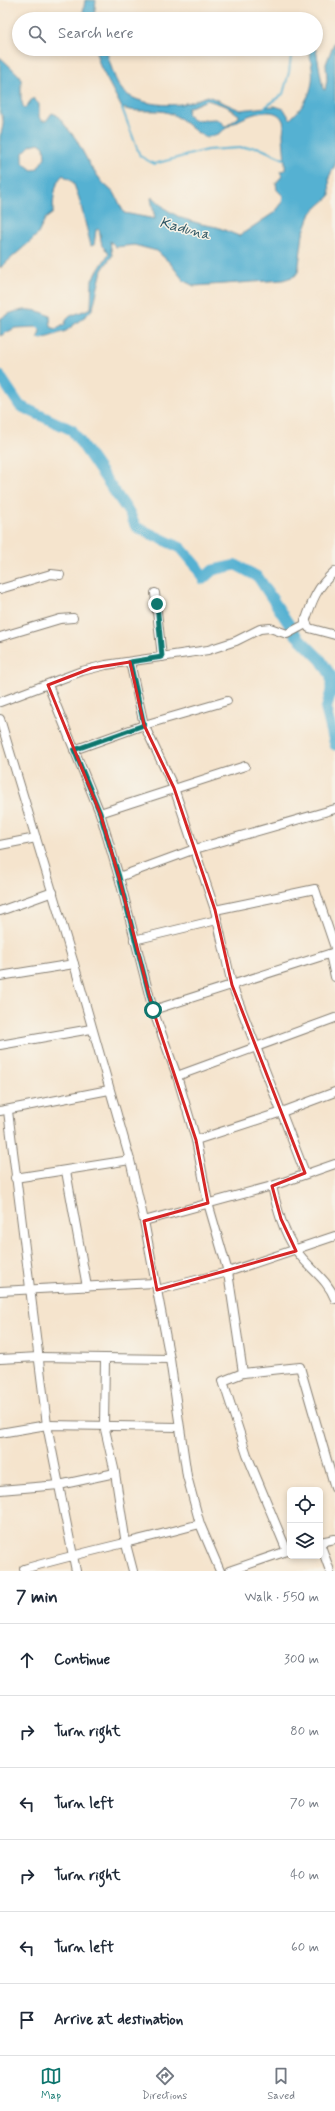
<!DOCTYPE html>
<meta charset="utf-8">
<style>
:root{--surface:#fff;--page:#f2f2f3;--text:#1f2937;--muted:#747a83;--line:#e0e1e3;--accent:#0f766e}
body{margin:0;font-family:Mynerve,sans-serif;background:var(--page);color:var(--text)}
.controls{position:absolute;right:12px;bottom:12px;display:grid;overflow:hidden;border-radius:6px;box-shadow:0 2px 6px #0003}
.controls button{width:36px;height:36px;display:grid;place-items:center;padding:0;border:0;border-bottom:1px solid var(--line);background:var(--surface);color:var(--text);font:20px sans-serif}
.stop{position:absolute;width:12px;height:12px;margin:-9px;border:3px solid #0f766e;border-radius:50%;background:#fff}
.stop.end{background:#0f766e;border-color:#fff;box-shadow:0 1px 4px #0008}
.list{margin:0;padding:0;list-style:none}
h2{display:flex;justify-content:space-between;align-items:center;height:52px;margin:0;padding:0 16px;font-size:17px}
h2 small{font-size:13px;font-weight:400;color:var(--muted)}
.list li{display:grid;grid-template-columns:26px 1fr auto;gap:12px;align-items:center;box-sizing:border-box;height:72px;padding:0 16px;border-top:1px solid var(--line)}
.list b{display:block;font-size:15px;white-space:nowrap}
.list em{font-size:13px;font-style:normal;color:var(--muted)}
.icon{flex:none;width:22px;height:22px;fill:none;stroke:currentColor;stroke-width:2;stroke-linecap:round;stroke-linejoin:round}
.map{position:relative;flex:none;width:335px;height:1571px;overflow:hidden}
.search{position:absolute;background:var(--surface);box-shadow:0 2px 6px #0003;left:12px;right:12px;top:12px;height:44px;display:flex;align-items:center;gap:10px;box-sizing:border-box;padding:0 14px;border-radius:22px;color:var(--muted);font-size:15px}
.sheet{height:484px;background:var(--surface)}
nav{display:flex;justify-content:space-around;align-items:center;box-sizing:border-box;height:56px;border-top:1px solid var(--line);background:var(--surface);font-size:11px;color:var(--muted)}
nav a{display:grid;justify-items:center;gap:2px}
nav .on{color:var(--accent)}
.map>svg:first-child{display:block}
.water{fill:#54b1d2;stroke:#386677;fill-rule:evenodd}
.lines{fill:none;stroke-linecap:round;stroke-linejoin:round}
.stream{stroke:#54b1d2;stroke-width:2}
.river{stroke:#54b1d2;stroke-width:11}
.minor-casing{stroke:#888074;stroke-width:10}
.minor{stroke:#fff;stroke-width:8}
.route{stroke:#0f766e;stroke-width:5}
.marked{fill:none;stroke:#d62828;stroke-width:3;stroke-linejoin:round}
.labels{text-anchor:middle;stroke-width:3;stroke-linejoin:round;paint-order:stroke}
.water-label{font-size:15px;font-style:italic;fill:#325865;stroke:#f7f3e8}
</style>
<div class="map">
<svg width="335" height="1571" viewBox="0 0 335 1571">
<rect width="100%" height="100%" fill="#f7f3e8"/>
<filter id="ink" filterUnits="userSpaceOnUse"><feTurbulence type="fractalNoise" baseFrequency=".025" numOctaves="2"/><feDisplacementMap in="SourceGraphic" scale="8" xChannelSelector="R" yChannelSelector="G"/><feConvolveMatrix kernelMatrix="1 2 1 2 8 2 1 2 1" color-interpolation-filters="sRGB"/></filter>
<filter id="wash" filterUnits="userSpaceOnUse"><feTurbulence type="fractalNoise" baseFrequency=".012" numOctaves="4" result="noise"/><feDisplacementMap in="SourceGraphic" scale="16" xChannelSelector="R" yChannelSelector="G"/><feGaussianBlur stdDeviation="0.9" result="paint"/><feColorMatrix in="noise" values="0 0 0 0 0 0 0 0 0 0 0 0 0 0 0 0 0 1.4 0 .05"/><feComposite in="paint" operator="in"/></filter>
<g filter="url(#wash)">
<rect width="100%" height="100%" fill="#f5e4cd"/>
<g class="water">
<polygon points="85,0 96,0 94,19 84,19 83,13"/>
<path d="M335 40V165L329 177 330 196 311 213 303 234 298 272 295 276 283 280 194 286 184 281 170 263 157 251 134 245 116 247 110 241 112 256 102 270 93 308 88 314 66 331 42 339 38 338 40 330 37 327 15 328 0 336V319C15 308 35 307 50 316L51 327 56 329 64 325 68 317 91 308 92 280 109 253 102 246 99 229 96 230 94 245 91 246 79 198 73 182 63 175C54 182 53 203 53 213L45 219 38 234 32 240 0 268V137C2 129 6 120 0 113V57L21 77V99L24 109 33 98 39 104V117L42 121H46L52 113 57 115 76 139 91 167 103 183 115 194 124 213 155 219 151 198 153 197 167 210 181 218 201 224 217 227 239 236 275 212 282 203 283 196 277 190 276 183 282 176 280 171 285 170C286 167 283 141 283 134 283 131 284 127 284 125 281 102 247 115 236 122 225 127 219 137 206 137 192 132 184 118 169 113 155 108 140 114 122 108L100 66 95 49H106C110 62 114 82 124 92 138 104 164 106 181 104 190 103 200 98 208 96L240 110 275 106 284 109 290 119C313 98 317 79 308 49H316L323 89 325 90 327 80 326 64ZM207 100 226 106 239 115V117L225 127 222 122 216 119 193 120 187 114 188 108ZM39 143 44 147 45 157 37 169 32 170 23 163V153L31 145Z"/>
</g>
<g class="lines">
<g class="stream">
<polyline points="122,108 140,156 154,164 207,150 257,147 284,159"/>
<polyline points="264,108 283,94 289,72 292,49"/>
</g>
<polyline class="river" points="0,376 20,406 72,430 130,514 136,527 181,548 197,567 203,579 213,570 236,565 258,577 296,635 321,660 331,676 331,691 326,710 335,745"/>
</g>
</g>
<g filter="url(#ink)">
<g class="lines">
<defs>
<g id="minor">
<polyline points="0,589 51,574 60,575"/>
<polyline points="155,593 162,657"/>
<polyline points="305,620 309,628 335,635"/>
<polyline points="0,637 60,619 73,618"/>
<polyline points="130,662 144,725 174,788 215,910 232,985 305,1173"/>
<polyline points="48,685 100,813 119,877 153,1010 177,1076 196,1140 208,1203 228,1272 243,1373"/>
<path d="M0 702 82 671 106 665 208 650 236 641 260 629 270 628 287 634 304 625C312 601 316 588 335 571"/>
<polyline points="0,719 74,964 130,1160 144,1221 170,1359 187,1476 200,1524 220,1571"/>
<polyline points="74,750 144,725 227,701"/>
<polyline points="100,813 245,766"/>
<polyline points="0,845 36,838"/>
<polyline points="119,877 195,849 335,809"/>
<polyline points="215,910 315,889 335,948"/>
<polyline points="0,911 53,892"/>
<polyline points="134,940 217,920"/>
<polyline points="330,954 335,977"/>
<polyline points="0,976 74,964"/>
<polyline points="153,1010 335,952"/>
<polyline points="0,1045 91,1029"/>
<polyline points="177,1076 335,1018"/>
<polyline points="0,1111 109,1090"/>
<polyline points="8,1111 47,1425 76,1571"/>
<polyline points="196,1140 282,1112 335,1092"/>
<polyline points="66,1171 87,1287"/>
<polyline points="15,1178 130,1160"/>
<path d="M272 1186C277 1208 283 1232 296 1250 308 1268 327 1278 335 1299"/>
<polyline points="144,1221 272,1186 335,1164"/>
<polyline points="157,1290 228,1272 335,1236"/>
<polyline points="0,1291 155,1283"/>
<polyline points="0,1359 39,1357 170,1359"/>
<polyline points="105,1359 104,1425 115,1473 126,1544 133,1571"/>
<polyline points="0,1433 47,1425 179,1427"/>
<polyline points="0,1490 59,1485 115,1473"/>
<polyline points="320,1542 335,1539"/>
<polyline points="320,1543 330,1571"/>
<polyline points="287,1551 247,1455 223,1381 243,1373 300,1367 335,1488"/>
<path d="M24 1569C82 1552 141 1540 200 1524"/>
<polyline points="229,1571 290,1550"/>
</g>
</defs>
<use href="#minor" class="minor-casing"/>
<use href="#minor" class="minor"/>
</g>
</g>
<g class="lines" filter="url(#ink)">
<polyline class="route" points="153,1010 119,877 100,813 74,750 144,725 130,662 162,657 157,604"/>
</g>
<path class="marked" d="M130 662 144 725 174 788 215 910 232 985 305 1173 272 1186 281 1219 296 1251 157 1290 144 1221 208 1203 196 1140 153 1010 119 877 100 813 48 685 92 668Z"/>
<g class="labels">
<g class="water-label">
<text transform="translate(185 228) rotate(15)" y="5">Kaduna</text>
</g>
</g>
</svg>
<div class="controls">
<button><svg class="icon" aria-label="locate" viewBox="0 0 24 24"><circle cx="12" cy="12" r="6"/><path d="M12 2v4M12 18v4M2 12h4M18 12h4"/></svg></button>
<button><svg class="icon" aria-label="layers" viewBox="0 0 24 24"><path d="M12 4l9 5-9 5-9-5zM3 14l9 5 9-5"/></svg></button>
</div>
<div class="stop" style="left:153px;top:1010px"></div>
<div class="stop end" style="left:157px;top:604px"></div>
<div class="search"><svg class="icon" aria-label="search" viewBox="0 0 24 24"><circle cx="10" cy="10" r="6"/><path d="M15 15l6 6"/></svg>Search here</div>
</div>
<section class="sheet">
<h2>7 min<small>Walk · 550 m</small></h2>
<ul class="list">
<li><svg class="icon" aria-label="ahead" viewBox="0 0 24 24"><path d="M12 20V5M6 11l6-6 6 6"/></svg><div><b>Continue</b></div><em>300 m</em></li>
<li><svg class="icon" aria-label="right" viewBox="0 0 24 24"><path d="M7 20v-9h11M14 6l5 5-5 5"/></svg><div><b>Turn right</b></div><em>80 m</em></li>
<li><svg class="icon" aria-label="left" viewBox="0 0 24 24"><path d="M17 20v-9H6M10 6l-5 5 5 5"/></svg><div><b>Turn left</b></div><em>70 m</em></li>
<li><svg class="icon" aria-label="right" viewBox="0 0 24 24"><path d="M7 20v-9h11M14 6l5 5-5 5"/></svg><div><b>Turn right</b></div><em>40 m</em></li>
<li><svg class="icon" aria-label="left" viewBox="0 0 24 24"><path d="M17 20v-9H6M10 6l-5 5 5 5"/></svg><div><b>Turn left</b></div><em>60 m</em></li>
<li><svg class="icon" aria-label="arrive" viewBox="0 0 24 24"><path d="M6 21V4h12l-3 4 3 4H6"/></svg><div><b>Arrive at destination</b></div></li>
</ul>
</section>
<nav>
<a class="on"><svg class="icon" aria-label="map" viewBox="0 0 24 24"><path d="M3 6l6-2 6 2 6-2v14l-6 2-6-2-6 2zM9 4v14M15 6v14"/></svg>Map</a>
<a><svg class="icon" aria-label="directions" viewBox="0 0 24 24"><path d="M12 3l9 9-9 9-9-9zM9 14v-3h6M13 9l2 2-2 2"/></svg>Directions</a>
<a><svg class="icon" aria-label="saved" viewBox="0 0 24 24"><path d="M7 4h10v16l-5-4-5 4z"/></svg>Saved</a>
</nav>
